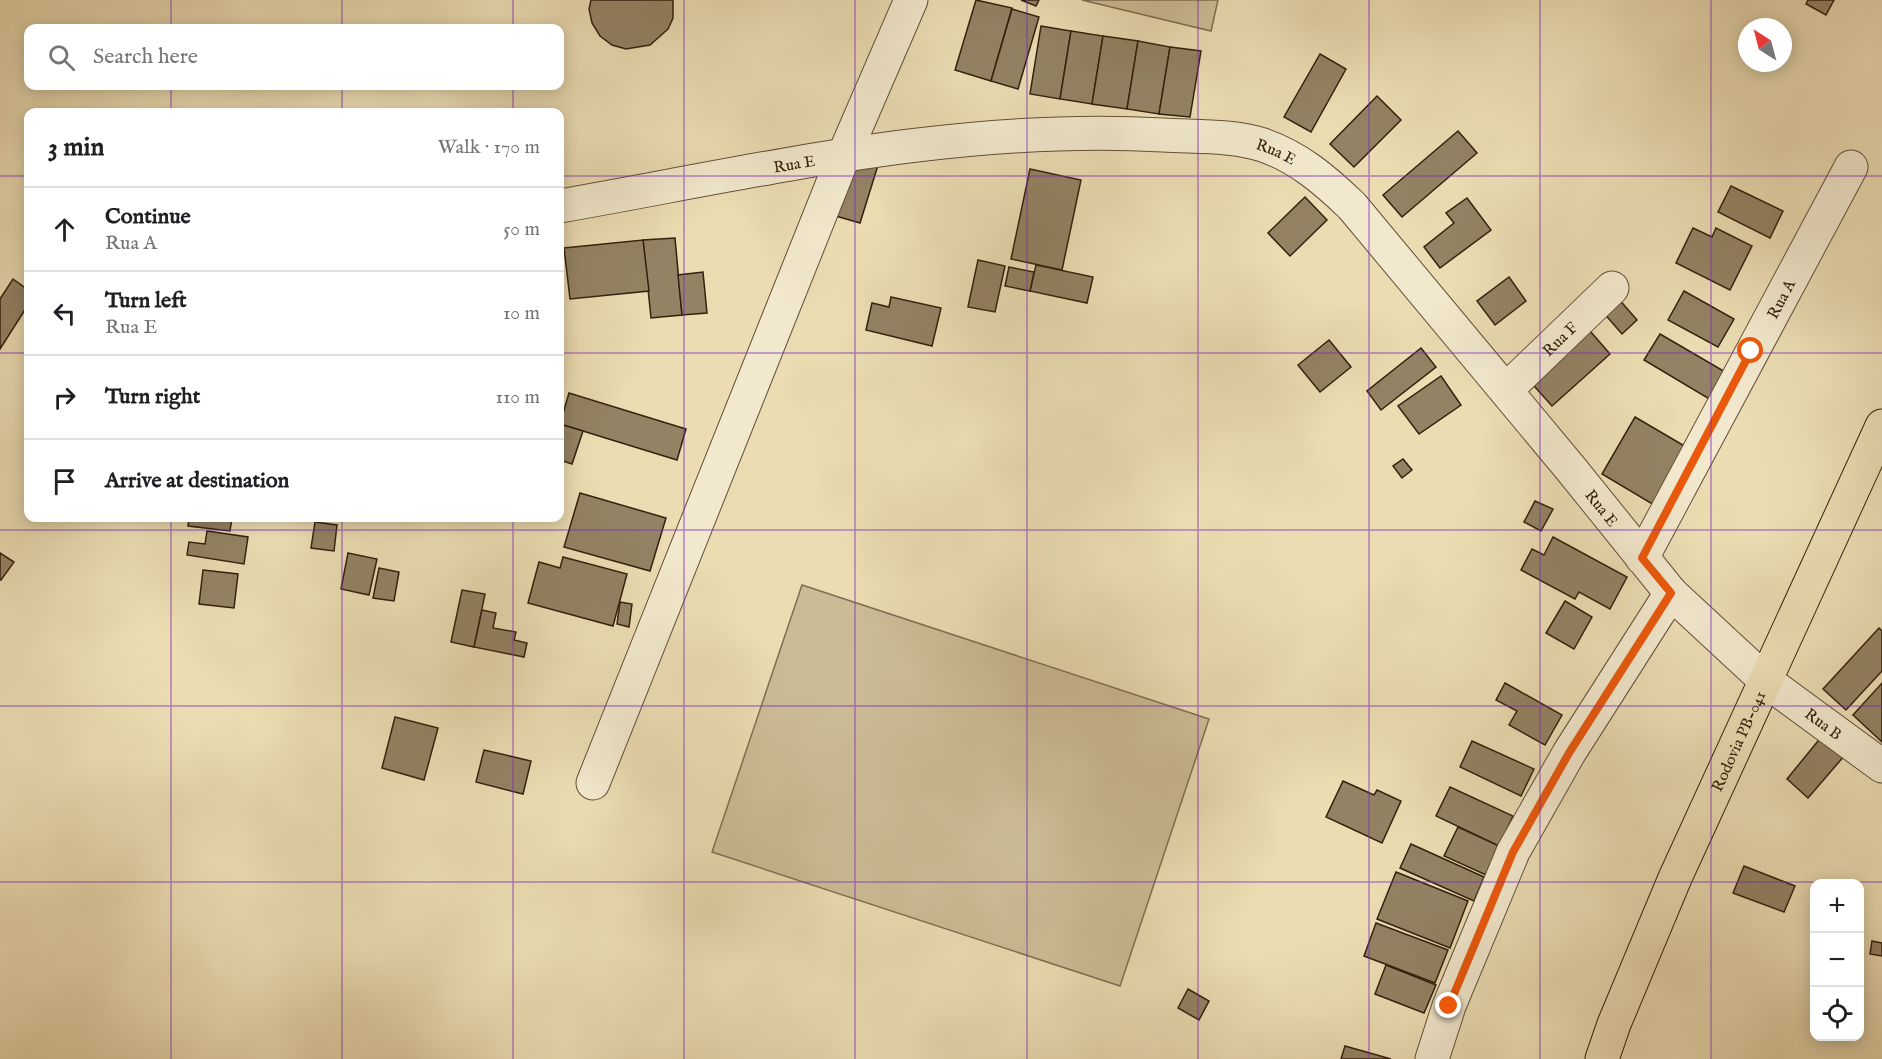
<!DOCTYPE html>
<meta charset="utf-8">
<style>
:root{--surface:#fff;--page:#f6f6f6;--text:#202124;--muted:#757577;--line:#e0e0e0}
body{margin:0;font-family:"IM FELL English",serif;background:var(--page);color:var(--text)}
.controls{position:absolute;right:18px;bottom:18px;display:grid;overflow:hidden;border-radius:12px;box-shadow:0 3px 15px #0003}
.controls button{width:54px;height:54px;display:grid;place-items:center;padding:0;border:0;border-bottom:2px solid var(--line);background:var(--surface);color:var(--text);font:30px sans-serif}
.compass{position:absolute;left:1738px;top:18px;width:54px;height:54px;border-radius:50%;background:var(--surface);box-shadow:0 3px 15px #0003;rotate:324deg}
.stop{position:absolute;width:18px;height:18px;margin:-14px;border:4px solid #ea580c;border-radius:50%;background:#fff}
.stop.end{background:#ea580c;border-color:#fff;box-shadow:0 2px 6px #0008}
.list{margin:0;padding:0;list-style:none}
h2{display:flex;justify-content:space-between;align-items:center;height:78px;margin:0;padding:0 24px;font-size:26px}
h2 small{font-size:20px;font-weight:400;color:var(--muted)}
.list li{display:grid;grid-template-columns:39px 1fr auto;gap:18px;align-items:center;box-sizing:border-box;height:84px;padding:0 24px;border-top:2px solid var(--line)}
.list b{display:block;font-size:22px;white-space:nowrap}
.list p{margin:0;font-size:20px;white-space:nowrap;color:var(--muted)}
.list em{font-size:20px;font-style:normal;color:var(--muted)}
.icon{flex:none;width:33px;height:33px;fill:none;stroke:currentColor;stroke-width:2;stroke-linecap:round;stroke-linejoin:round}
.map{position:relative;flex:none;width:1882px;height:1059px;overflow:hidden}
.search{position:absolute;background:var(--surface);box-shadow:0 3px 15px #0003;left:24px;top:24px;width:540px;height:66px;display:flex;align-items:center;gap:15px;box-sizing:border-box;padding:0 21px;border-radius:12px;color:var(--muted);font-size:22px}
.panel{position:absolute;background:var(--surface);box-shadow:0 3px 15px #0003;left:24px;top:108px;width:540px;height:414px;border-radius:12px}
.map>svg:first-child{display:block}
.green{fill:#ccbc96;stroke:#806e52;stroke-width:1.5}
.building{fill:#938263;stroke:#34200e;stroke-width:1.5}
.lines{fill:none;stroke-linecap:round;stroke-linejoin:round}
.minor-casing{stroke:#624f37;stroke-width:35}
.major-casing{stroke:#34200e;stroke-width:35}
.minor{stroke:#f2e8cd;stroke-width:33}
.major{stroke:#ebdcb2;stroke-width:33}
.route{stroke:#ea580c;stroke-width:8}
.grid{fill:none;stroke:#7b2cbf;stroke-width:1.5;stroke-opacity:0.55}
.labels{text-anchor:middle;stroke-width:6;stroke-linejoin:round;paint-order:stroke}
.street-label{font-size:16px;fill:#34200e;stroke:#f2e8cd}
</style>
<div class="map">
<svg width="1882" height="1059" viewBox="0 0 1882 1059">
<rect width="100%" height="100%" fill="#ebdcb2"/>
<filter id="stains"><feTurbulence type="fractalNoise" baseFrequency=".00333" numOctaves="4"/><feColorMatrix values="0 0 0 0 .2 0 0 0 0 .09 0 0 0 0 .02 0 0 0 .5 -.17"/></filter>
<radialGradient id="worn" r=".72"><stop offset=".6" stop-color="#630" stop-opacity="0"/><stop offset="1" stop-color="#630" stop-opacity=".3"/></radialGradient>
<g class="green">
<polygon points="1082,0 1218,0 1211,31"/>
<polygon points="802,585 1209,719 1120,986 712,852"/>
</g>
<g class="building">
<polygon points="591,0 673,0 673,18 668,29 650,45 626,49 612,45 600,36 592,23 589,9"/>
<polygon points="976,0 1012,8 991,81 955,70"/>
<polygon points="1021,0 1039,0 1036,6"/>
<polygon points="1808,0 1834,0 1826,15 1806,4"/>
<polygon points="1012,9 1039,17 1018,89 991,81"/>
<polygon points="1041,26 1071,31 1060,99 1030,94"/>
<polygon points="1071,31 1103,36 1092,104 1060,99"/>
<polygon points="1103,36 1138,41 1127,109 1092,104"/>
<polygon points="1138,41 1170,47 1159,114 1127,109"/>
<polygon points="1170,47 1201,51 1190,117 1159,114"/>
<polygon points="1320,54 1346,69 1311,132 1284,117"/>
<polygon points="1377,96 1401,120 1354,167 1330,144"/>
<polygon points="1458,131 1477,153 1402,217 1383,195"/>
<polygon points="879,162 860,223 829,214 857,165"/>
<polygon points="1030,169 1081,180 1062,270 1011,259"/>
<polygon points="1731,186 1783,211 1770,238 1718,212"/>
<polygon points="1305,197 1327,220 1290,256 1268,233"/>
<polygon points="1467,198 1491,230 1440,268 1424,247 1454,223 1446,213"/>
<polygon points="1693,228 1712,237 1716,228 1752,246 1730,290 1676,263"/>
<polygon points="675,238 682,315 651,318 643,240"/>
<polygon points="643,240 649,291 570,299 564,248"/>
<polygon points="978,260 1005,266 995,312 968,307"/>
<polygon points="1036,265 1093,277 1087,303 1030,291"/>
<polygon points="1009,267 1034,272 1030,291 1005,286"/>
<polygon points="703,272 707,313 682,315 678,275"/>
<polygon points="1509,277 1526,301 1495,325 1477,301"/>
<polygon points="13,279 28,290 28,305 0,349 0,299"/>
<polygon points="1684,291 1734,319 1718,347 1668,320"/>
<polygon points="891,297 941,308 932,346 866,330 872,303 889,307"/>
<polygon points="1617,297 1637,320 1622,334 1602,311"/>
<polygon points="1584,324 1610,354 1552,406 1526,377"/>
<polygon points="1660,334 1727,373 1711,400 1644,360"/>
<polygon points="1329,340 1351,367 1320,392 1298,365"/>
<polygon points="1421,348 1436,367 1381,410 1367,391"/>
<polygon points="1441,376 1461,405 1419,434 1398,406"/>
<polygon points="569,393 686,429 677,460 560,424"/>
<polygon points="1635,417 1688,448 1654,505 1602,474"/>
<polygon points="560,424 583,431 572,464 560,460"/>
<polygon points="1403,459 1412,470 1402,478 1393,466"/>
<polygon points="580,493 666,518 650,571 564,547"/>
<polygon points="1535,501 1553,509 1541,531 1524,522"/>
<polygon points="189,518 232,518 230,531 188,526"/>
<polygon points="315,522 337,525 334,551 311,548"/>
<polygon points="207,531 248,537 244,564 187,555 189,542 205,544"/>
<polygon points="1553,537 1627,577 1610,609 1579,592 1575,599 1521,570 1532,549 1544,555"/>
<polygon points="0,553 14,562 1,580 0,580"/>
<polygon points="348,553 377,559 369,595 341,589"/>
<polygon points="563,557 627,574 613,626 528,603 539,562 560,568"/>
<polygon points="379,568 399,572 394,601 373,598"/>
<polygon points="203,570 238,574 234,608 199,604"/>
<polygon points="462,590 485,594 474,647 451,642"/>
<polygon points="1565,601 1592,617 1574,649 1546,633"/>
<polygon points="620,602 632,604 629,627 617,624"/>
<polygon points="482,610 496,613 493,628 516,632 514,640 527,643 524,657 474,647"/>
<polygon points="1879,628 1882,631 1882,671 1846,710 1823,689"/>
<polygon points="1505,683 1562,715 1545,745 1509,725 1517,711 1496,700"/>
<polygon points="1882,683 1882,742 1853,715"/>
<polygon points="395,717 438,728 424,780 382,768"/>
<polygon points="1822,736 1845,755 1808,798 1787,779"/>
<polygon points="1472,741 1534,769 1521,796 1460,767"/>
<polygon points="484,750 531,761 523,794 476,782"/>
<polygon points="1343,781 1374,795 1377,790 1401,801 1382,843 1326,817"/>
<polygon points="1450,787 1513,816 1499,846 1436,816"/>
<polygon points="1458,827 1499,846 1486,875 1444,856"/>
<polygon points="1411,844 1484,877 1474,901 1400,868"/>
<polygon points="1744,866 1795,886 1784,912 1733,893"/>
<polygon points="1396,872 1468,901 1450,948 1377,919"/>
<polygon points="1376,923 1448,950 1435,983 1364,956"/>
<polygon points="1872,941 1882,943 1882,956 1870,954"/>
<polygon points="1386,965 1436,985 1424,1013 1375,994"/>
<polygon points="1188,989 1209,1001 1199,1020 1178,1008"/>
<polygon points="1345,1046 1391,1059 1341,1059"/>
</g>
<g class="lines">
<defs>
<g id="minor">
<path id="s1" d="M560 206C759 171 959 123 1163 135 1195 137 1232 135 1263 145 1298 157 1325 180 1352 206L1571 469 1671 593 1766 681 1882 766"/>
<path id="s2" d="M1506 390 1612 288"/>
<path id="s3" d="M1642 558 1851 167"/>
<polyline points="593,783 844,155 911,0"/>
<polyline points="1432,1059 1449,1006 1513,852 1569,753 1671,593"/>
</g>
<g id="major">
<path id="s4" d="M1602 1059 1614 1024 1675 878 1882 426"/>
</g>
</defs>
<use href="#minor" class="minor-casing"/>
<use href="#major" class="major-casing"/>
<use href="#minor" class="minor"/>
<use href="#major" class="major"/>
</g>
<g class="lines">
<polyline class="route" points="1449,1006 1513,852 1569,753 1671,593 1642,558 1751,351"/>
</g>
<path class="grid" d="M171 0V28M342 0V28M513 0V28M684 0V1059M855 0V1059M1027 0V1059M1198 0V1059M1369 0V1059M1540 0V1059M1711 0V1059M171 86V112M342 86V112M513 86V112M0 176H28M560 176H1882M0 353H28M560 353H1882M171 518V1059M342 518V1059M513 518V1059M0 530H1882M0 706H1882M0 882H1882"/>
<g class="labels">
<g class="street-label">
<text dy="6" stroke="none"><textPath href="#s1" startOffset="724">Rua E</textPath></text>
<text dy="6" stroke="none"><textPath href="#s1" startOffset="238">Rua E</textPath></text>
<text dy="6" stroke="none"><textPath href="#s3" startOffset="294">Rua A</textPath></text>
<text dy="6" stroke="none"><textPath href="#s2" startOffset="74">Rua F</textPath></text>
<text dy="6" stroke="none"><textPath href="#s1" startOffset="1210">Rua E</textPath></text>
<text dy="6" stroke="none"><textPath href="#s1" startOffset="1521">Rua B</textPath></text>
<text dy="6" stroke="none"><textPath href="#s4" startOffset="346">Rodovia PB-041</textPath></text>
</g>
</g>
<rect width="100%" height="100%" filter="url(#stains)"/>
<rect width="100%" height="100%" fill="url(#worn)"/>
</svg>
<div class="controls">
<button>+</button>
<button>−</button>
<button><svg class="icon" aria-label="locate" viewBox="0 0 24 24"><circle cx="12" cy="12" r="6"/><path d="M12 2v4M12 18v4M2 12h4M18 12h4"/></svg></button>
</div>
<svg class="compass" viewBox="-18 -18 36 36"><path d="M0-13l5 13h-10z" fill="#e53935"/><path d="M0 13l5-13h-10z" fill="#757577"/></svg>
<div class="stop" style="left:1751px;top:351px"></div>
<div class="stop end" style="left:1449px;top:1006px"></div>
<div class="search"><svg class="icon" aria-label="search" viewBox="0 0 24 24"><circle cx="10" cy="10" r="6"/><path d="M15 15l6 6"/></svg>Search here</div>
<section class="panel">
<h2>3 min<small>Walk · 170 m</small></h2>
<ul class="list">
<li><svg class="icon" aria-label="ahead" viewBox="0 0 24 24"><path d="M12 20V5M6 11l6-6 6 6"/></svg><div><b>Continue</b><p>Rua A</p></div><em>50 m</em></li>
<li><svg class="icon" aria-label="left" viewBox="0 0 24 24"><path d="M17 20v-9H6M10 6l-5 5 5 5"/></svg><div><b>Turn left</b><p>Rua E</p></div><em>10 m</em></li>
<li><svg class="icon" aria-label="right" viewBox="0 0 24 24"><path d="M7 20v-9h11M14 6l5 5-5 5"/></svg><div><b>Turn right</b></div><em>110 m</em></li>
<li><svg class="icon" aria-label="arrive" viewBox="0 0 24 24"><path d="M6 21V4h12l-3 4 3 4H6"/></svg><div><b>Arrive at destination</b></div></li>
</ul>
</section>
</div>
